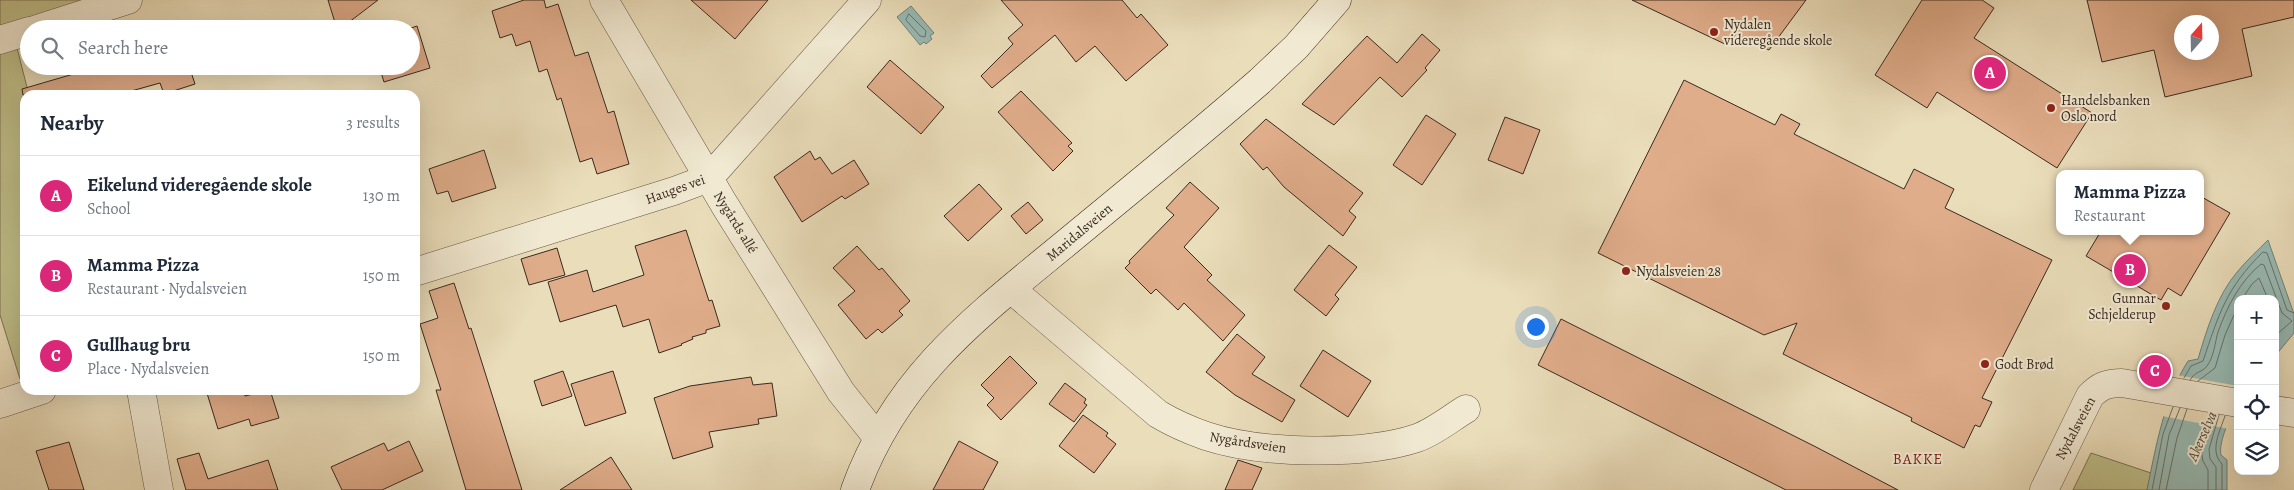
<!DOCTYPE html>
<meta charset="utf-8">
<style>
:root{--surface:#fff;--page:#f2f2f3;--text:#1f2937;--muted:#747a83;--line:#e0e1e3;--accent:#db2777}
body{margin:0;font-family:Alegreya,serif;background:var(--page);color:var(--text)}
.controls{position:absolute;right:15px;bottom:15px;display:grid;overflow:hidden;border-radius:10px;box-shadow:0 5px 20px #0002}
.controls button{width:45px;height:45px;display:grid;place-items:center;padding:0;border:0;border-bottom:1px solid var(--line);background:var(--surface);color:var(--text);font:25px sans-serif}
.compass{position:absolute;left:2174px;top:15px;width:45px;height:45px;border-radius:50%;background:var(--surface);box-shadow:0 5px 20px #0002;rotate:20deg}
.you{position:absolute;left:1535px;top:326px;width:18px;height:18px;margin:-12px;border:4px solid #fff;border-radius:50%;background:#1a73e8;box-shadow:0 0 0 8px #1a73e833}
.badge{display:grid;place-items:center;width:32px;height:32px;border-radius:50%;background:var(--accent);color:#fff;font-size:16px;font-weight:700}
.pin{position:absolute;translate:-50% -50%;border:2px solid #fff;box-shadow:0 1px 5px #0006}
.popup{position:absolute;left:2056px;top:170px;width:148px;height:65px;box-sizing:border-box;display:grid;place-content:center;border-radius:10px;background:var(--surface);filter:drop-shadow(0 1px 4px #0005);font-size:16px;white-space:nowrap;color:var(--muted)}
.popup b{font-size:19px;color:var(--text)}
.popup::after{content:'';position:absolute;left:50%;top:100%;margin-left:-10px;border:10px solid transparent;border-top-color:var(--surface)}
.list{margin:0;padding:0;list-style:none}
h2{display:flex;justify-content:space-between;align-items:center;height:65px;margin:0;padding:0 20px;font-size:21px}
h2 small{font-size:16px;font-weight:400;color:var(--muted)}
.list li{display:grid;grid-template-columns:32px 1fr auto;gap:15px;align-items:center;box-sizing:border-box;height:80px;padding:0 20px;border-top:1px solid var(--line)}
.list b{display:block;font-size:19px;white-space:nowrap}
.list p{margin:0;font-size:16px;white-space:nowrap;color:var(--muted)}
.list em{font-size:16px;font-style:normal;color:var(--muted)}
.icon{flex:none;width:28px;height:28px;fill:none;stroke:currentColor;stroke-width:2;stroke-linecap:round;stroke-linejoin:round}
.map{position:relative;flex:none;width:2294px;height:490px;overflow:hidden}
.search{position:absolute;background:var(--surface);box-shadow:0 5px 20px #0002;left:20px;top:20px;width:400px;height:55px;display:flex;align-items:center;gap:12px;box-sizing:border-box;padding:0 18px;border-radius:28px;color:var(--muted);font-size:19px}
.panel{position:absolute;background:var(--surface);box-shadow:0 5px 20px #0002;left:20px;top:90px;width:400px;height:305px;border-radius:15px}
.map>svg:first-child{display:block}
.green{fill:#bfbf8a;stroke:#7c7454}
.water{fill:#98bbb5;stroke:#728179}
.pier{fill:#eaddba}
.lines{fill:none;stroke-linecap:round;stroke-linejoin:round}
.shore{stroke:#69726a;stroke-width:1}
.building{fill:#e0ad8b;stroke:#3a2a1f;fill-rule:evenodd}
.street-casing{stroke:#665746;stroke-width:29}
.secondary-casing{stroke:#3a2a1f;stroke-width:29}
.street{stroke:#f1e9d2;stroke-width:28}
.secondary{stroke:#f1e9d2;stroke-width:28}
.poi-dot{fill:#8f2418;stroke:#f1e9d2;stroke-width:2}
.labels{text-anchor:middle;stroke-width:4;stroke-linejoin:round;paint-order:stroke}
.poi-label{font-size:14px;fill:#3a2a1f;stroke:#f1e9d2;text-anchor:start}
.street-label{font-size:14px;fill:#3a2a1f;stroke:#f1e9d2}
.water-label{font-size:15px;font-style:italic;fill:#524e44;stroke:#f1e9d2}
.neighbourhood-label{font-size:15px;letter-spacing:1px;fill:#7a1f14;stroke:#f1e9d2}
</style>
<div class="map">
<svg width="2294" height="490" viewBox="0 0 2294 490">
<rect width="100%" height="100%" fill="#eaddba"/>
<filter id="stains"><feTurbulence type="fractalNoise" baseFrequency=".004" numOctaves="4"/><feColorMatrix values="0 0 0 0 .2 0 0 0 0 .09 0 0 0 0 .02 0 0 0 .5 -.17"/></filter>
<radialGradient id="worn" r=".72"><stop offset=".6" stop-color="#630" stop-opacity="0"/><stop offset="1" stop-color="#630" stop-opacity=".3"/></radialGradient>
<g class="green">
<polygon points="0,0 94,0 0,32"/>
<polygon points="17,48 29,95 25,95 25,377 20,379 0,315 0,53"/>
<polygon points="2091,453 2151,473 2147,490 2073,490"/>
</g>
<g class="water">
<polygon points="911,6 934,33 930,36 932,39 926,44 924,42 920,45 897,17"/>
<path d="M2268 240 2294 314V333L2275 356V299H2238V403C2231 415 2218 442 2221 455L2227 460V490H2147C2156 446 2164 399 2188 361L2198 359C2207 329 2217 295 2238 271 2247 260 2258 250 2268 240Z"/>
</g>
<polygon class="pier" points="2177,375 2238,386 2238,408 2229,429 2162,416"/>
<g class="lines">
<g class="shore">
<polygon points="909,14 926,31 925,37 920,36 906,20"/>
<polyline points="2242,299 2252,284 2259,278 2268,299"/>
<path d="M2184 378 2191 366 2203 361C2219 314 2226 288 2263 252L2267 253 2287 310 2294 313"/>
<path d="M2190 380C2196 370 2202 373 2207 366 2214 357 2215 342 2218 332 2227 307 2240 281 2261 264L2264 265 2282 313 2292 321 2275 336"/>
<polyline points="2198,381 2215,368 2225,335 2238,306"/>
<polyline points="2152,490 2163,434 2173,407"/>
<polyline points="2159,490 2169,435 2180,408"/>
<polyline points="2166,490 2177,438 2187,409"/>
<polyline points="2208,490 2208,470 2203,461 2201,449 2211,414"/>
<polyline points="2216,490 2216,467 2210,459 2209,449 2219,415"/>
<path d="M2222 490V464C2209 451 2220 431 2225 416"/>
</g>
</g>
<g class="building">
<polygon points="328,0 378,0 340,29 337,29"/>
<polygon points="524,0 544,0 546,8 558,4 575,56 588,52 608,113 614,111 629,164 597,174 592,158 580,162 561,98 557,100 547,69 539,72 530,41 516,46 512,34 500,38 492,11"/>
<polygon points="691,0 768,0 735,39"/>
<polygon points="1001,0 1122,0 1137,18 1141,14 1168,45 1126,81 1095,46 1076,62 1055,35 992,88 981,76 1013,44 1008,38 1023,25"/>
<polygon points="1632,0 1806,0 1769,50 1736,34 1727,45"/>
<polygon points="1922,0 1982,0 1994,8 1974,38 2092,113 2057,168 1937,92 1927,108 1875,75"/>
<path d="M2087 0H2294V17L2242 29 2252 76 2165 97 2154 50 2102 62ZM2182 22H2212V52H2182Z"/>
<polygon points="417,26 430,68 384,82 379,66 411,66 411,29 408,29"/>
<polygon points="1422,34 1440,50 1425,68 1427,70 1402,97 1380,77 1334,125 1302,104 1367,36 1397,63"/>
<polygon points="890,60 944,107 921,134 867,87"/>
<polygon points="101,66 189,66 195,84 164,94 160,83 117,95 23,95 22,89"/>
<polygon points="1684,80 1775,125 1781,114 1800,124 1794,134 1904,189 1914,169 1954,189 1945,208 2052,260 1982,398 1992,402 1980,427 1975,425 1964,448 1911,421 1912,418 1783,354 1797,323 1764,335 1598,253"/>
<polygon points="1021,91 1072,143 1068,146 1073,151 1053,171 998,112"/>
<polygon points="1426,115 1456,134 1422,185 1393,165"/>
<polygon points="1505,117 1540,130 1523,174 1488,160"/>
<polygon points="1266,119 1363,193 1349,211 1356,217 1343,236 1284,187 1267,167 1263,170 1240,144"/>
<polygon points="484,150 496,188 452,202 448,191 437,194 429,169"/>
<polygon points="810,151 815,160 820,157 832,174 854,160 869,184 845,199 842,196 802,222 774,177"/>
<polygon points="1190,182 1219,208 1184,247 1212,275 1207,280 1245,315 1223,341 1184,303 1178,310 1156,289 1151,294 1125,268 1130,263 1129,261 1174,215 1166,208"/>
<polygon points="979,184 1002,209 968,241 944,216"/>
<polygon points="2200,196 2230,213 2181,296 2168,288 2161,300 2086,256 2101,231 2200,231"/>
<polygon points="1028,202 1043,220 1026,234 1011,216"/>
<polygon points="686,230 709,301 712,300 720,326 706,330 706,333 692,337 693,339 681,344 682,345 659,353 649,319 623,327 616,305 560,322 548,282 587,270 593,292 644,275 635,246"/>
<polygon points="1329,245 1357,267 1335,295 1339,299 1326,316 1294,290"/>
<polygon points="857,246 879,270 882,268 910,301 899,311 903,315 882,333 878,329 866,339 838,305 855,291 833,268"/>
<polygon points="557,248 565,275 529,285 521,259"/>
<polygon points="454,283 469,329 471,328 522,490 466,490 436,390 441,390 420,324 438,318 429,291"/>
<polygon points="1561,319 1816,447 1898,490 1786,490 1538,365"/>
<polygon points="1237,334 1265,357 1252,374 1295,400 1282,422 1235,395 1206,372"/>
<polygon points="1323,350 1371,381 1348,417 1300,386"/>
<polygon points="1010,356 1037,383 1001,420 987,405 994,398 981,385"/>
<polygon points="563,371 572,396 542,406 534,381"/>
<polygon points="613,371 626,413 585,426 571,384"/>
<polygon points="751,377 753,385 772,383 777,416 758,419 759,424 709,432 713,447 673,459 654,398 690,386"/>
<polygon points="1065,383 1086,399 1084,403 1087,405 1074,422 1049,404"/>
<polygon points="206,390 243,390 245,396 270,390 279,418 251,426 249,419 218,429"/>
<polygon points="1083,415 1108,433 1106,436 1116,444 1094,473 1059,446"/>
<polygon points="409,441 423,471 382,490 342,490 331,467 384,443 388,451"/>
<polygon points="959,441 998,462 983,490 933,490"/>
<polygon points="69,442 84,490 49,490 36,451"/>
<polygon points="199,453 208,479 268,460 278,490 186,490 177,459"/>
<polygon points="611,457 632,490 560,490"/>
<polygon points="1238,460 1262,468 1252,490 1225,490"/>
</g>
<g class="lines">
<defs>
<g id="street">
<polyline points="604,0 724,204 841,392 877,437"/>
<polyline points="37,29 128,0"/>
<polyline points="0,40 29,31"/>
<polyline points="415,272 674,191 709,178 867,0"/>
<path d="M1011 289 1158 414C1173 423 1189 430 1206 436 1260 454 1363 456 1417 438 1434 432 1451 418 1466 409"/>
<polyline points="141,390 159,490"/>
<polyline points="0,404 42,390"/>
<polyline points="2275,410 2294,413"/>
<path d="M2044 490 2090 396C2100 386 2107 383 2122 383L2238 403"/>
</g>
<path id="secondary" d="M855 490C897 374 979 315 1071 239 1134 187 1198 135 1260 81L1296 47 1337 0"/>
</defs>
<use href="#street" class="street-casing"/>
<use href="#secondary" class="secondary-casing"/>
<use href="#street" class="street"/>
<use href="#secondary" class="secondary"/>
</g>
<g class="poi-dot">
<circle cx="1714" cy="32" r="5"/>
<circle cx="2051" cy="108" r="5"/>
<circle cx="1626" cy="271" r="5"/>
<circle cx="2166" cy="306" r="5"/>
<circle cx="1985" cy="364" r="5"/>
</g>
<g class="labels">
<g class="poi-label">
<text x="1724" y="29">Nydalen<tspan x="1724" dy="16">videregående skole</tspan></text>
<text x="2061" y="105">Handelsbanken<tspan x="2061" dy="16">Oslo nord</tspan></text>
<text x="1636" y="276">Nydalsveien 28</text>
<text x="2156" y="303" text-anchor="end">Gunnar<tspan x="2156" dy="16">Schjelderup</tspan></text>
<text x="1995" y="369">Godt Brød</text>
</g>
<g class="street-label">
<text transform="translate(675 189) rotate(-20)" y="5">Hauges vei</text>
<text transform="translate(736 222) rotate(58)" y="5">Nygårds allé</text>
<text transform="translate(1079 232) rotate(-40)" y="5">Maridalsveien</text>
<text transform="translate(2075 428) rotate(-62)" y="5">Nydalsveien</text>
<text transform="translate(1248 442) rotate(9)" y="5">Nygårdsveien</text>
</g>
<g class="water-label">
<text transform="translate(2202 436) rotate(-66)" y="5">Akerselva</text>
</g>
<g class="neighbourhood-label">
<text x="1918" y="464">BAKKE</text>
</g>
</g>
<rect width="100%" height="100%" filter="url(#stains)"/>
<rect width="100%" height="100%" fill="url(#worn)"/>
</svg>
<div class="controls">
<button>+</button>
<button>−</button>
<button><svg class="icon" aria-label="locate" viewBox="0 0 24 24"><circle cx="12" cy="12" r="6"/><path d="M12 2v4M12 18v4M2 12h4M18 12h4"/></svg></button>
<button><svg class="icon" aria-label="layers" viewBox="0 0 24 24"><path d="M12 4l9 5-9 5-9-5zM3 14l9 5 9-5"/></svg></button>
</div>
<svg class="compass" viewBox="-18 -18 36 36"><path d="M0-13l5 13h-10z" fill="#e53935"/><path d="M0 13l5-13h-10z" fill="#747a83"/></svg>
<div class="you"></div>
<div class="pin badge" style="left:1990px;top:73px">A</div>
<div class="pin badge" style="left:2130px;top:270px">B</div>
<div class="popup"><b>Mamma Pizza</b>Restaurant</div>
<div class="pin badge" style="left:2155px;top:371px">C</div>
<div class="search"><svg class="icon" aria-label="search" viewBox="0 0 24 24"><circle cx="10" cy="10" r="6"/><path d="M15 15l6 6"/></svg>Search here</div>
<section class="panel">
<h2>Nearby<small>3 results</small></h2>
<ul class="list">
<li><span class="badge">A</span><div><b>Eikelund videregående skole</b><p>School</p></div><em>130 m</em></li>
<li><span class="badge">B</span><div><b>Mamma Pizza</b><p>Restaurant · Nydalsveien</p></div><em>150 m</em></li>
<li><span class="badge">C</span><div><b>Gullhaug bru</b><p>Place · Nydalsveien</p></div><em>150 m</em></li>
</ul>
</section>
</div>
